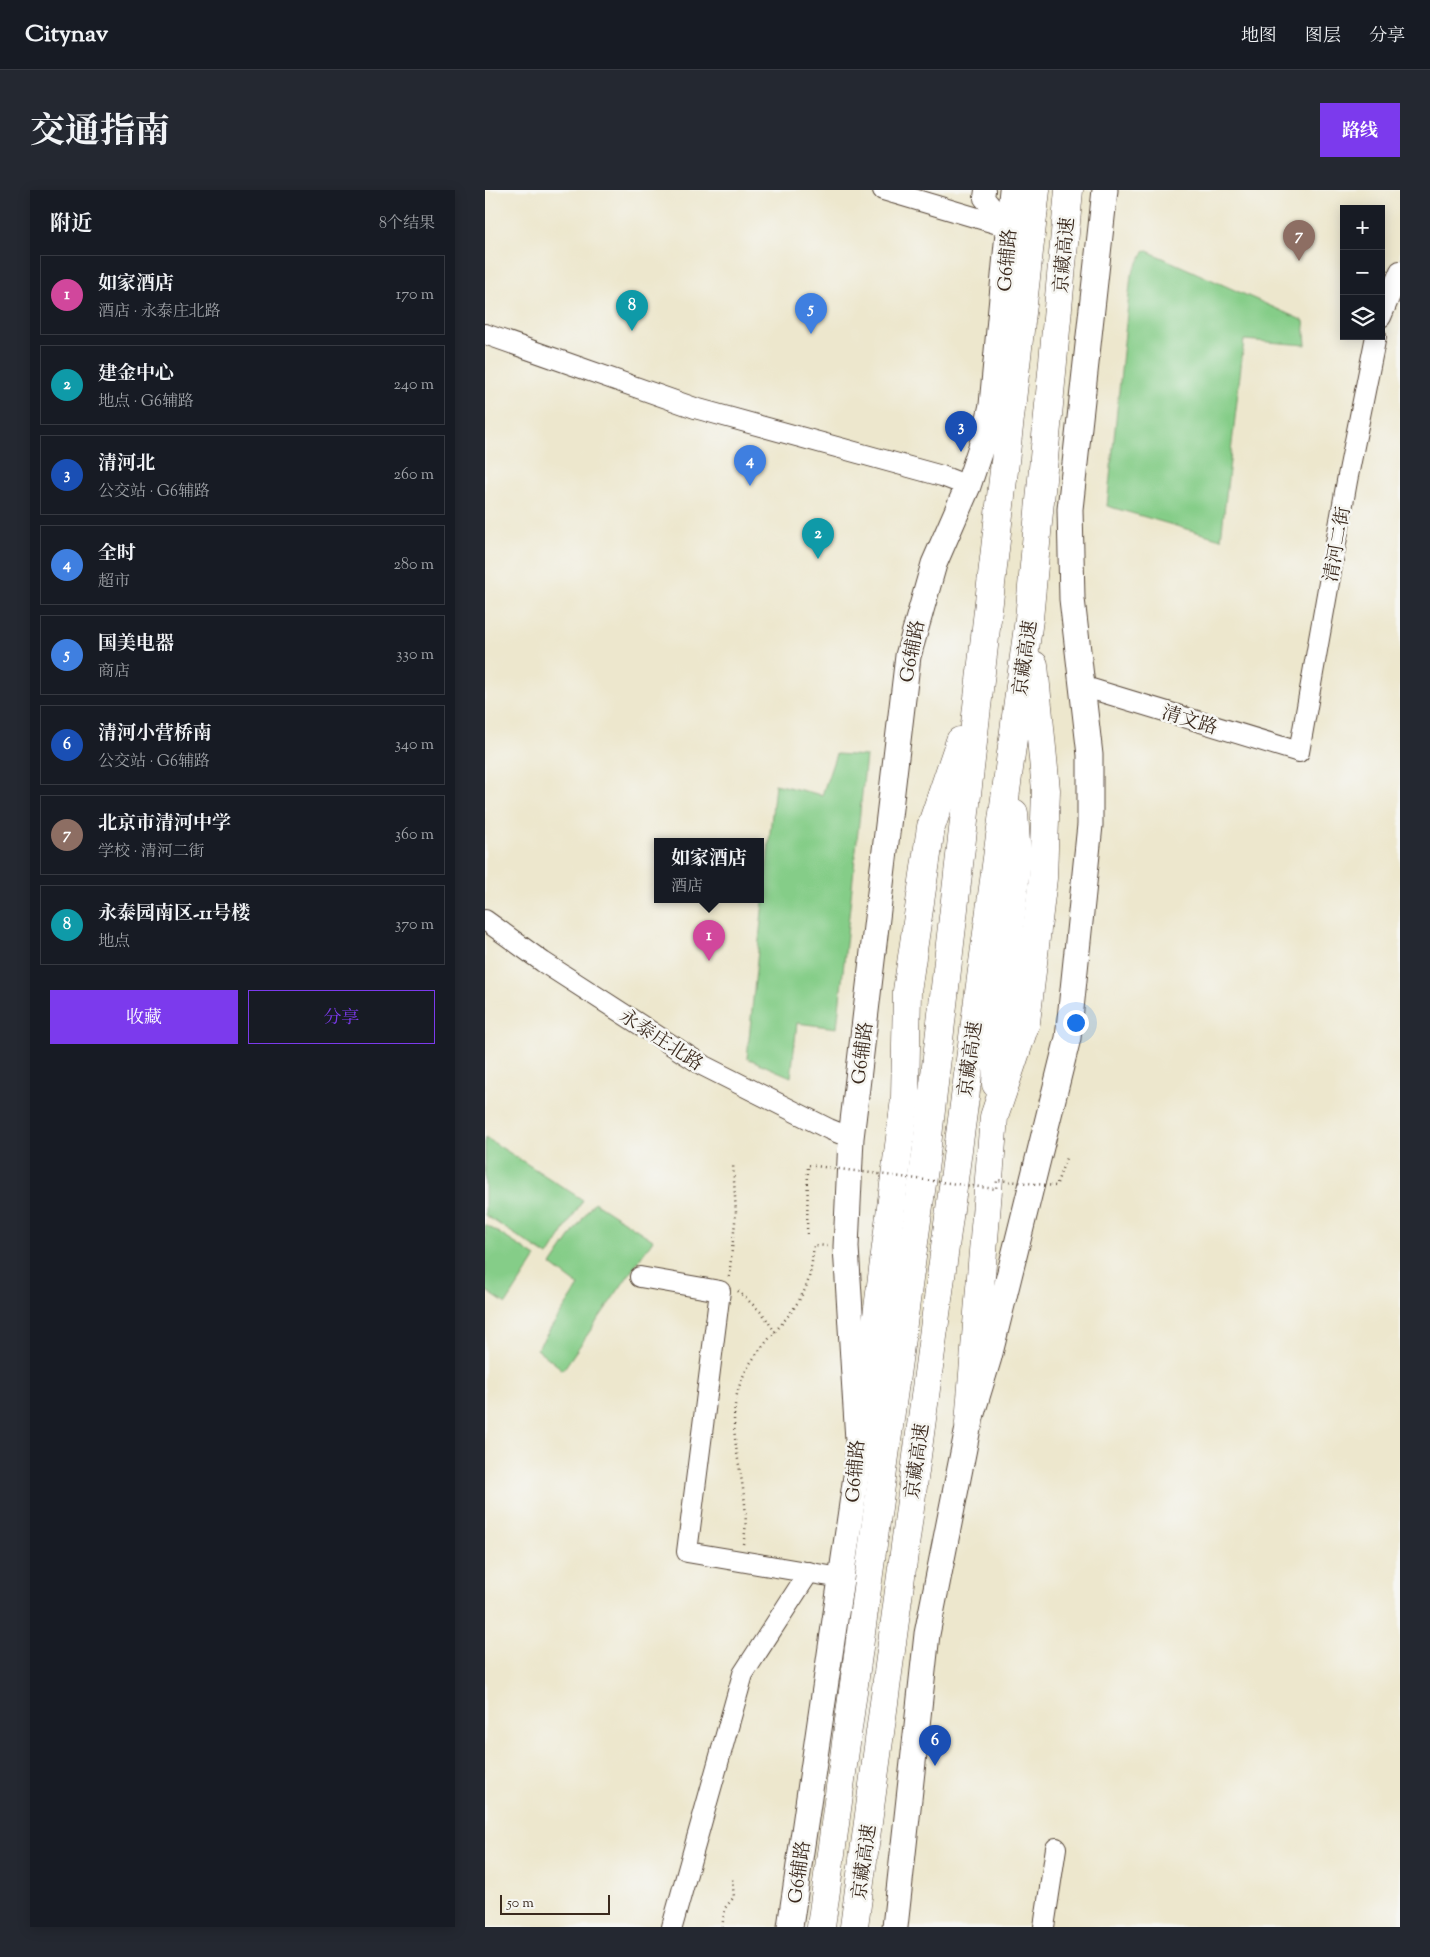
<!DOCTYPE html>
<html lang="zh">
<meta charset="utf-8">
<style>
:root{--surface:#171b24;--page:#242831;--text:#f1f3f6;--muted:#9ea1a6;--line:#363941;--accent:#7c3aed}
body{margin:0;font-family:"Sorts Mill Goudy","Noto Serif SC",serif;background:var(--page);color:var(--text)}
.controls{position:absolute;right:15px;top:15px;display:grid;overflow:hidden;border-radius:0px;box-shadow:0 2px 12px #0003}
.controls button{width:45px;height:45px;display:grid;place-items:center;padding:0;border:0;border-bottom:1px solid var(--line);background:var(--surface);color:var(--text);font:25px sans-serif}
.scale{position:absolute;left:15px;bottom:12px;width:110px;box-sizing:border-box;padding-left:5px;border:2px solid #3b2a1e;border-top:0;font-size:14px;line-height:18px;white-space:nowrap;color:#3b2a1e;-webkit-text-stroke:4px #f6f6f2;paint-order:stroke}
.you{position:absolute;left:590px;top:832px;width:18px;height:18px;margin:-12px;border:4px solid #fff;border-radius:50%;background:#1a73e8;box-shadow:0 0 0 8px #1a73e833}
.badge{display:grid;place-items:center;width:32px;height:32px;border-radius:50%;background:var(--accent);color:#fff;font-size:16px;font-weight:700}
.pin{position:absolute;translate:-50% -41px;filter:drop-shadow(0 1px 2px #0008)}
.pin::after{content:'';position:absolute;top:26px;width:18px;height:15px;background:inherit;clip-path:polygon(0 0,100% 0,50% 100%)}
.popup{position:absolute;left:169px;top:648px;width:110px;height:65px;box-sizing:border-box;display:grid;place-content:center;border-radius:0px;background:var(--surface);filter:drop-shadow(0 1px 4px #0005);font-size:16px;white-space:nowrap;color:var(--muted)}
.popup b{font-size:19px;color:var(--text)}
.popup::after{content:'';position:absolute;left:50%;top:100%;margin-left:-10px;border:10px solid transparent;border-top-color:var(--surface)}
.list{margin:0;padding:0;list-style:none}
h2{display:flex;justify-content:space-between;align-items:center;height:65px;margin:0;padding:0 20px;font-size:21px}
h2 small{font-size:16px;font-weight:400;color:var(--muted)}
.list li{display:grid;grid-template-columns:32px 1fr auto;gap:15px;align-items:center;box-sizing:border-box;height:80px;margin:0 10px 10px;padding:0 10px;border:1px solid var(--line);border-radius:0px}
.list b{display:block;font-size:19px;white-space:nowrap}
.list p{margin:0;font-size:16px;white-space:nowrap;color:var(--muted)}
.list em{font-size:16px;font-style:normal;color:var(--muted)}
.actions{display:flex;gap:10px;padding:15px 20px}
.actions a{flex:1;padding:11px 0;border:1px solid var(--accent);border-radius:0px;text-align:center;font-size:18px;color:var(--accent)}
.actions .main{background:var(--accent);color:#fff}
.icon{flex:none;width:28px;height:28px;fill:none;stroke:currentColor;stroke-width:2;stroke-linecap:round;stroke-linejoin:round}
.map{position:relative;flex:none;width:915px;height:1737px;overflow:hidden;border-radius:0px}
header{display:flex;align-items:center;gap:30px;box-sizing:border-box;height:70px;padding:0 25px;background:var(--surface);border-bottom:1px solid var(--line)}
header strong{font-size:24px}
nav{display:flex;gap:28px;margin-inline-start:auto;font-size:18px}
.intro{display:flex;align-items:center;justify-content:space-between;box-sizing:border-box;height:120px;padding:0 30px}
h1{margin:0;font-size:35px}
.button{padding:12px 22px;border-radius:0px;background:var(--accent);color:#fff;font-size:18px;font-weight:700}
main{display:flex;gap:30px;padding:0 30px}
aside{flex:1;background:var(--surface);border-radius:0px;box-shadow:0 2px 12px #0003}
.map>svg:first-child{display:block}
.green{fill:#85cd88;stroke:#607c53}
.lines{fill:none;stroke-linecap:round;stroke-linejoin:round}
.minor-casing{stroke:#564638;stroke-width:22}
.major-casing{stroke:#564638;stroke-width:27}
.highway-casing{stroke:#564638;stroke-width:29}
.path{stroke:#564638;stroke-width:2.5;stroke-dasharray:1 4;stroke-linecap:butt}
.minor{stroke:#fff;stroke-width:20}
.major{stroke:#fff;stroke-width:25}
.highway{stroke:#fff;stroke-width:28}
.path-bridge{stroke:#564638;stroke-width:2.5;stroke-dasharray:1 4;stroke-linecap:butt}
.labels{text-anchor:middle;stroke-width:5;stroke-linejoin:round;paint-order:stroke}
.street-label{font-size:19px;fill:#3b2a1e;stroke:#f6f6f2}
</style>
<header>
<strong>Citynav</strong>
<nav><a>地图</a><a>图层</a><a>分享</a></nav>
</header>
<div class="intro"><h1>交通指南</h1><a class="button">路线</a></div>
<main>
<aside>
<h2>附近<small>8个结果</small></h2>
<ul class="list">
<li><span class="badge" style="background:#d1479c">1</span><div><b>如家酒店</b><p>酒店 · 永泰庄北路</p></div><em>170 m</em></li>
<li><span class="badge" style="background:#0f9aa8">2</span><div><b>建金中心</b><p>地点 · G6辅路</p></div><em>240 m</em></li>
<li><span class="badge" style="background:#1a4fb4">3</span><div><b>清河北</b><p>公交站 · G6辅路</p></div><em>260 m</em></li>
<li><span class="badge" style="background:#3f7fe0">4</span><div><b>全时</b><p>超市</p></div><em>280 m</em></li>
<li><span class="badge" style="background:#3f7fe0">5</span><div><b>国美电器</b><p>商店</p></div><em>330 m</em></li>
<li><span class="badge" style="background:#1a4fb4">6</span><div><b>清河小营桥南</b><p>公交站 · G6辅路</p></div><em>340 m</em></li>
<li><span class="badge" style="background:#8d6e63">7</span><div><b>北京市清河中学</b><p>学校 · 清河二街</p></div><em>360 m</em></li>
<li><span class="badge" style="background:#0f9aa8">8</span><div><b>永泰园南区-11号楼</b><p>地点</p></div><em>370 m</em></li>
</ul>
<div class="actions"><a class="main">收藏</a><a>分享</a></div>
</aside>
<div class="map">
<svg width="915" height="1737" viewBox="0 0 915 1737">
<rect width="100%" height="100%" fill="#f6f6f2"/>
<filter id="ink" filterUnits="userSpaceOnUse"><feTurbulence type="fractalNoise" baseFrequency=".02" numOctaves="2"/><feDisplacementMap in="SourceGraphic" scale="10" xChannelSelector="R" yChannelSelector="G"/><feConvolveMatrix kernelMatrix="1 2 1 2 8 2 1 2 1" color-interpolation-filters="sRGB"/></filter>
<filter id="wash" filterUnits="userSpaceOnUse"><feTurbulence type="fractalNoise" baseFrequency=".0096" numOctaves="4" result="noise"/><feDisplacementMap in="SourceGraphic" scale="20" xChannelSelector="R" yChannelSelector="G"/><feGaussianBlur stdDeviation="1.12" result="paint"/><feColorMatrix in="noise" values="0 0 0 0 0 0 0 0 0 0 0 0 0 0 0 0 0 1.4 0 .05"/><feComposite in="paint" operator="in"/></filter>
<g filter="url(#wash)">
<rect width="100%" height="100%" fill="#ede7cd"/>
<g class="green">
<polygon points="660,60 819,131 821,155 759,150 736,349 622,316 646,85"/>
<polygon points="351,564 381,566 352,838 312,833 306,887 262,868 290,594 337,605"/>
<polygon points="0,947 98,1010 63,1066 0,1025"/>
<polygon points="109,1012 168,1050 78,1180 52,1159 94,1096 66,1075"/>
<polygon points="0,1034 51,1067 21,1114 0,1100"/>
</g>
</g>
<g filter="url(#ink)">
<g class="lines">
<defs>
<g id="minor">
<polyline points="398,0 523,37"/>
<polyline points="500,0 499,8 523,37"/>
<polyline points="896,127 915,81"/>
<polyline points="0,144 210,218 457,286 483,296"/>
<polyline points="597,496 814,562 862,291 891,146"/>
<polyline points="0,730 58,772 219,876 344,939 366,948"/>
<polyline points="155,1087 235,1101 202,1362 356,1388"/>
<polyline points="187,1737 258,1484 324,1382"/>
<polyline points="559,1737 571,1658"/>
</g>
<g id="major">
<polyline points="305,1737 374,1266 361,1057 366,948 423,466 449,374 483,296 501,242 507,215 527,0"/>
<polyline points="410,1737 442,1444 484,1233 504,1167 583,848 605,635 605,565 587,409 585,319 620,0"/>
</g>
<g id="highway">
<polyline points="511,894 513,848 532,668 529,623"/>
<polyline points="484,1233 509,927 541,832 558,688 561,600 549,475"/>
<polyline points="374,1266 420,909 422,801 446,637 475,551"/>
<polyline points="336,1737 441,964 551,0"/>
<polyline points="369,1737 544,429 584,0"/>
</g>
</defs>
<use href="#minor" class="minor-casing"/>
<use href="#major" class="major-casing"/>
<use href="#highway" class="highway-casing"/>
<g class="path">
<polyline points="244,1087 251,1023 248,974"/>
<polyline points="253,1101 278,1124 290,1142"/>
<path d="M258 1354C270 1302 237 1250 254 1197 266 1159 301 1137 318 1103 326 1089 327 1071 329 1055L343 1056"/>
<polyline points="237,1737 240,1718 249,1707 247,1688"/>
</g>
<use href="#minor" class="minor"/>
<use href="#major" class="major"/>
<use href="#highway" class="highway"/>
<polyline class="path-bridge" points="322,1044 323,975 511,999 512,990 571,996 582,965"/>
</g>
</g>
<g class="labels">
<g class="street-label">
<text transform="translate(578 65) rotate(-85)" y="7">京藏高速</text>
<text transform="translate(521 70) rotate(-85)" y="7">G6辅路</text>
<text transform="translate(851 354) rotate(-80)" y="7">清河二街</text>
<text transform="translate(426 461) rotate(-79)" y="7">G6辅路</text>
<text transform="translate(539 468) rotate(-82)" y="7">京藏高速</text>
<text transform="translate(705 529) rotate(17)" y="7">清文路</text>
<text transform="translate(177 849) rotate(33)" y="7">永泰庄北路</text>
<text transform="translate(376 863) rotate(-83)" y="7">G6辅路</text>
<text transform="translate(484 869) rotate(-82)" y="7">京藏高速</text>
<text transform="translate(431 1271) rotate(-82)" y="7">京藏高速</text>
<text transform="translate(369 1281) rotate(-85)" y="7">G6辅路</text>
<text transform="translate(378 1672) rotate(-82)" y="7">京藏高速</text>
<text transform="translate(313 1682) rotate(-82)" y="7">G6辅路</text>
</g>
</g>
</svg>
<div class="controls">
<button>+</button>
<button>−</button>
<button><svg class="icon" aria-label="layers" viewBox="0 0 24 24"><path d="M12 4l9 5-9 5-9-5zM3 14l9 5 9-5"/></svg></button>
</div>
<div class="scale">50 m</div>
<div class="you"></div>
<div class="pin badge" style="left:224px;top:771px;background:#d1479c">1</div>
<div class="popup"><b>如家酒店</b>酒店</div>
<div class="pin badge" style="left:333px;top:369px;background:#0f9aa8">2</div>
<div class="pin badge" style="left:476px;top:262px;background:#1a4fb4">3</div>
<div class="pin badge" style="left:265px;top:296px;background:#3f7fe0">4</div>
<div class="pin badge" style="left:326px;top:144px;background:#3f7fe0">5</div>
<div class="pin badge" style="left:450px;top:1576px;background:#1a4fb4">6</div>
<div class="pin badge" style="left:814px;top:71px;background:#8d6e63">7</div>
<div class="pin badge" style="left:147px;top:141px;background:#0f9aa8">8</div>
</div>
</main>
